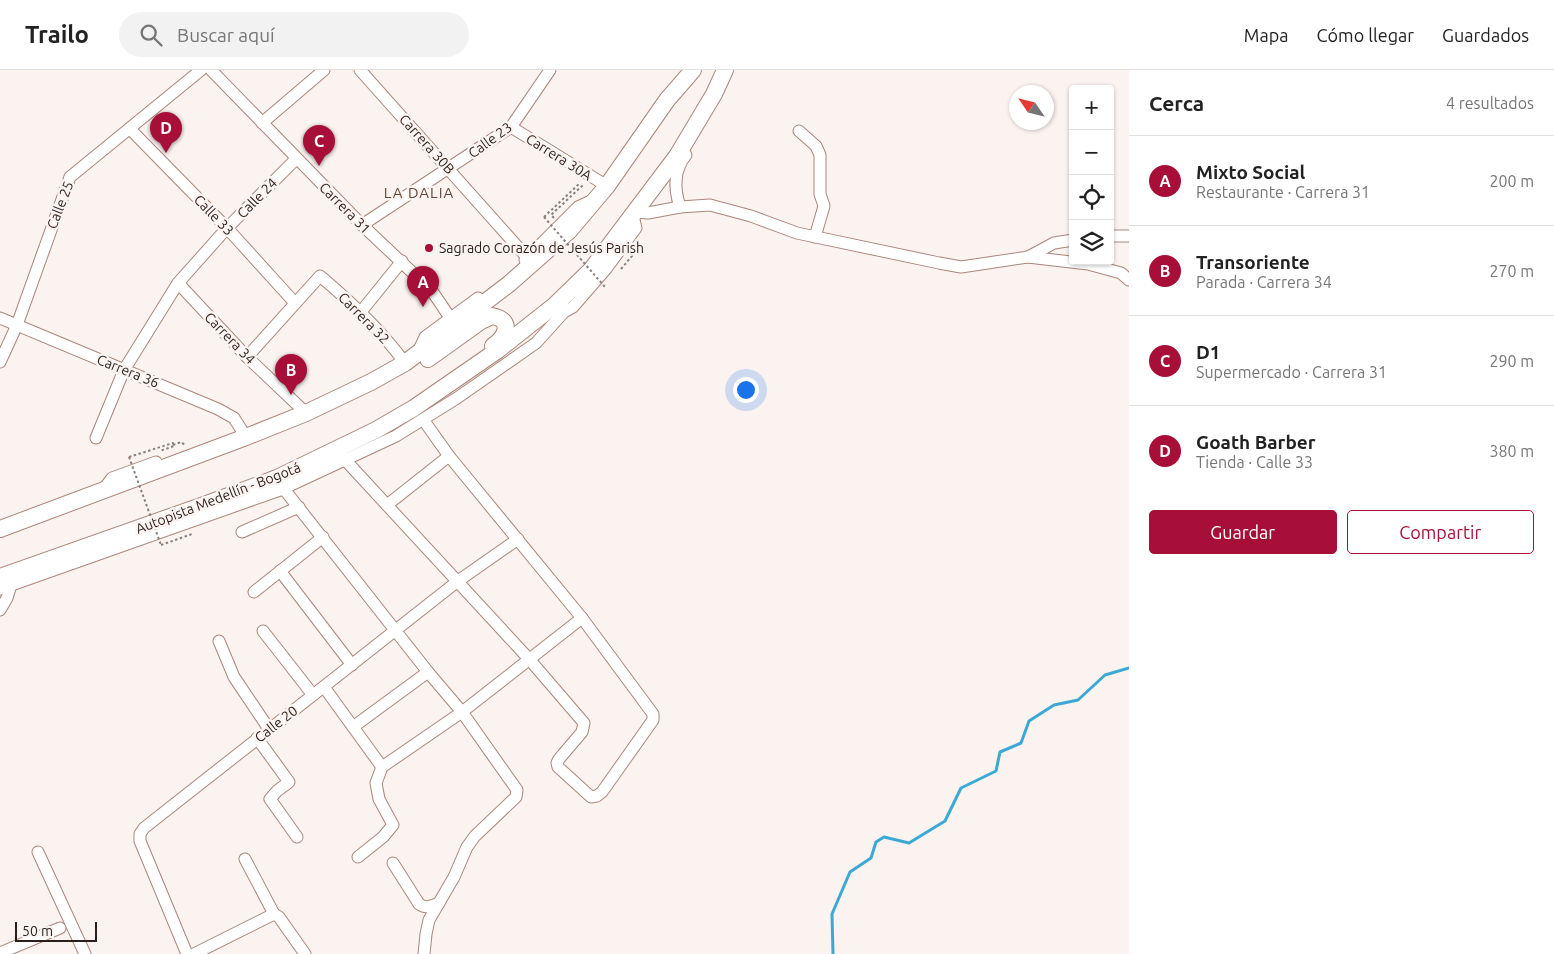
<!DOCTYPE html>
<html lang="es">
<meta charset="utf-8">
<style>
:root{--surface:#fff;--page:#f2f2f2;--text:#222;--muted:#767676;--line:#e0e0e0;--accent:#a70f39}
body{margin:0;font-family:Ubuntu,sans-serif;background:var(--page);color:var(--text)}
.controls{position:absolute;right:15px;top:15px;display:grid;overflow:hidden;border-radius:5px;box-shadow:0 1px 4px #0004}
.controls button{width:45px;height:45px;display:grid;place-items:center;padding:0;border:0;border-bottom:1px solid var(--line);background:var(--surface);color:var(--text);font:25px sans-serif}
.compass{position:absolute;left:1009px;top:15px;width:45px;height:45px;border-radius:50%;background:var(--surface);box-shadow:0 1px 4px #0004;rotate:305deg}
.scale{position:absolute;left:15px;bottom:12px;width:82px;box-sizing:border-box;padding-left:5px;border:2px solid #2c1e19;border-top:0;font-size:14px;line-height:18px;white-space:nowrap;color:#2c1e19;-webkit-text-stroke:4px #fbf3f0;paint-order:stroke}
.you{position:absolute;left:745px;top:319px;width:18px;height:18px;margin:-12px;border:4px solid #fff;border-radius:50%;background:#1a73e8;box-shadow:0 0 0 8px #1a73e833}
.badge{display:grid;place-items:center;width:32px;height:32px;border-radius:50%;background:var(--accent);color:#fff;font-size:16px;font-weight:700}
.pin{position:absolute;translate:-50% -41px;filter:drop-shadow(0 1px 2px #0008)}
.pin::after{content:'';position:absolute;top:26px;width:18px;height:15px;background:inherit;clip-path:polygon(0 0,100% 0,50% 100%)}
.list{margin:0;padding:0;list-style:none}
h2{display:flex;justify-content:space-between;align-items:center;height:65px;margin:0;padding:0 20px;font-size:21px}
h2 small{font-size:16px;font-weight:400;color:var(--muted)}
.list li{display:grid;grid-template-columns:32px 1fr auto;gap:15px;align-items:center;box-sizing:border-box;height:90px;padding:0 20px;border-top:1px solid var(--line)}
.list b{display:block;font-size:19px;white-space:nowrap}
.list p{margin:0;font-size:16px;white-space:nowrap;color:var(--muted)}
.list em{font-size:16px;font-style:normal;color:var(--muted)}
.actions{display:flex;gap:10px;padding:15px 20px}
.actions a{flex:1;padding:11px 0;border:1px solid var(--accent);border-radius:5px;text-align:center;font-size:18px;color:var(--accent)}
.actions .main{background:var(--accent);color:#fff}
.icon{flex:none;width:28px;height:28px;fill:none;stroke:currentColor;stroke-width:2;stroke-linecap:round;stroke-linejoin:round}
.map{position:relative;flex:none;width:1129px;height:884px;overflow:hidden}
header{display:flex;align-items:center;gap:30px;box-sizing:border-box;height:70px;padding:0 25px;background:var(--surface);border-bottom:1px solid var(--line)}
header strong{font-size:24px}
nav{display:flex;gap:28px;margin-inline-start:auto;font-size:18px}
.search{width:350px;height:45px;background:var(--page);display:flex;align-items:center;gap:12px;box-sizing:border-box;padding:0 18px;border-radius:28px;color:var(--muted);font-size:19px}
main{display:flex}
aside{flex:1;background:var(--surface)}
.map>svg:first-child{display:block}
.lines{fill:none;stroke-linecap:round;stroke-linejoin:round}
.stream{stroke:#3ca9d4;stroke-width:3}
.minor-casing{stroke:#ab8679;stroke-width:13}
.highway-casing{stroke:#ab8679;stroke-width:18}
.path{stroke:#8a7e7a;stroke-width:2;stroke-dasharray:2.5 2.5;stroke-linecap:butt}
.minor{stroke:#fff;stroke-width:11}
.highway{stroke:#fff;stroke-width:16}
.path-bridge{stroke:#8a7e7a;stroke-width:2;stroke-dasharray:2.5 2.5;stroke-linecap:butt}
.poi-dot{fill:#a70f39;stroke:#fbf3f0;stroke-width:2}
.labels{text-anchor:middle;stroke-width:5;stroke-linejoin:round;paint-order:stroke}
.street-label{font-size:14px;fill:#2c1e19;stroke:#fbf3f0}
.poi-label{font-size:14px;fill:#2c1e19;stroke:#fbf3f0;text-anchor:start}
.neighbourhood-label{font-size:15px;letter-spacing:1px;fill:#654539;stroke:#fbf3f0}
</style>
<header>
<strong>Trailo</strong>
<div class="search"><svg class="icon" aria-label="search" viewBox="0 0 24 24"><circle cx="10" cy="10" r="6"/><path d="M15 15l6 6"/></svg>Buscar aquí</div>
<nav><a>Mapa</a><a>Cómo llegar</a><a>Guardados</a></nav>
</header>
<main>
<div class="map">
<svg width="1129" height="884" viewBox="0 0 1129 884">
<rect width="100%" height="100%" fill="#fbf3f0"/>
<g class="lines">
<polyline class="stream" points="833,884 832,844 850,802 871,788 876,772 884,767 909,773 945,751 961,718 996,701 1000,682 1021,673 1029,651 1054,635 1078,630 1105,605 1129,598"/>
<defs>
<g id="minor">
<polyline points="211,0 362,155 432,221 455,255"/>
<polyline points="360,0 533,194"/>
<polyline points="262,53 324,0"/>
<polyline points="511,57 607,116"/>
<polyline points="130,59 227,158 295,233"/>
<polyline points="799,61 816,76 820,85 820,124 824,136 815,167"/>
<path d="M680 137C674 119 673 101 686 85"/>
<polyline points="636,142 648,143 680,137 710,135 751,146 797,163 939,193 961,197 1028,187 1088,194 1121,203 1129,210"/>
<polyline points="362,155 511,57 550,0"/>
<polyline points="1110,166 1129,166"/>
<polyline points="1028,187 1054,173 1073,170"/>
<polyline points="525,190 578,137 593,130"/>
<polyline points="178,213 247,287 306,343"/>
<polyline points="360,243 402,191"/>
<polyline points="0,248 218,339 234,348 246,367"/>
<polyline points="418,282 425,267 478,228"/>
<path d="M247 287 320 206C351 232 381 260 405 293"/>
<polyline points="0,292 17,255 70,107 201,0"/>
<polyline points="96,368 124,300 178,213 227,158 296,89"/>
<polyline points="336,380 529,589 584,653 582,662 559,689 557,693 558,697 591,727 597,726 602,722 653,650 653,644 582,548 449,386 427,355"/>
<polyline points="280,414 428,602 462,642 517,720 516,727 475,766 467,777 454,807 429,850 426,864 424,884"/>
<polyline points="103,420 112,408 156,392"/>
<polyline points="387,435 449,386"/>
<polyline points="242,462 299,437"/>
<polyline points="280,501 352,595"/>
<polyline points="0,519 280,420 396,366 457,328 536,273 564,242 573,237 606,199 636,158 633,146"/>
<polyline points="254,522 323,467"/>
<polyline points="0,540 7,528 11,515"/>
<polyline points="263,561 313,625"/>
<polyline points="219,571 234,607 269,659"/>
<polyline points="324,617 382,697"/>
<polyline points="353,657 428,602"/>
<polyline points="257,668 289,712 277,721 270,729 297,767"/>
<polyline points="38,782 85,884"/>
<polyline points="358,787 383,767 393,755 379,729 376,713 382,697 462,642 582,548"/>
<polyline points="245,789 274,844 279,847 305,884"/>
<path d="M393 793 419 834C426 839 431 836 439 833"/>
<polyline points="0,883 60,858"/>
<polyline points="187,884 140,771 140,764 144,758 458,511 518,469"/>
<polyline points="194,884 274,844"/>
</g>
<g id="highway">
<path d="M428 289 481 251 492 246C514 250 506 267 493 276"/>
<polyline points="0,459 246,367 306,343 371,312 405,293 509,214 569,161 607,116 667,30 693,0"/>
<polyline points="0,507 204,435 277,408 376,360 414,338 498,280 555,235 591,200 677,86 714,24 725,0"/>
</g>
</defs>
<use href="#minor" class="minor-casing"/>
<use href="#highway" class="highway-casing"/>
<g class="path">
<polyline points="544,147 580,113"/>
<polyline points="554,148 551,145 583,115"/>
<polyline points="621,199 632,186 630,184"/>
<polyline points="173,375 181,372 185,375"/>
<polyline points="129,387 173,373 174,376 160,381"/>
<polyline points="161,475 192,464 192,463"/>
</g>
<use href="#minor" class="minor"/>
<use href="#highway" class="highway"/>
<g class="path-bridge">
<polyline points="544,147 605,217"/>
<polyline points="129,387 161,475"/>
</g>
</g>
<circle class="poi-dot" cx="429" cy="178" r="5"/>
<g class="labels">
<g class="street-label">
<text transform="translate(490 70) rotate(-36)" y="5">Calle 23</text>
<text transform="translate(427 74) rotate(48)" y="5">Carrera 30B</text>
<text transform="translate(559 87) rotate(32)" y="5">Carrera 30A</text>
<text transform="translate(257 128) rotate(-45)" y="5">Calle 24</text>
<text transform="translate(60 135) rotate(-69)" y="5">Calle 25</text>
<text transform="translate(345 138) rotate(45)" y="5">Carrera 31</text>
<text transform="translate(214 145) rotate(46)" y="5">Calle 33</text>
<text transform="translate(364 248) rotate(45)" y="5">Carrera 32</text>
<text transform="translate(230 268) rotate(46)" y="5">Carrera 34</text>
<text transform="translate(128 301) rotate(22)" y="5">Carrera 36</text>
<text transform="translate(218 428) rotate(-21)" y="5">Autopista Medellín - Bogotá</text>
<text transform="translate(276 654) rotate(-38)" y="5">Calle 20</text>
</g>
<g class="poi-label">
<text x="439" y="183">Sagrado Corazón de Jesús Parish</text>
</g>
<g class="neighbourhood-label">
<text x="419" y="128">LA DALIA</text>
</g>
</g>
</svg>
<div class="controls">
<button>+</button>
<button>−</button>
<button><svg class="icon" aria-label="locate" viewBox="0 0 24 24"><circle cx="12" cy="12" r="6"/><path d="M12 2v4M12 18v4M2 12h4M18 12h4"/></svg></button>
<button><svg class="icon" aria-label="layers" viewBox="0 0 24 24"><path d="M12 4l9 5-9 5-9-5zM3 14l9 5 9-5"/></svg></button>
</div>
<svg class="compass" viewBox="-18 -18 36 36"><path d="M0-13l5 13h-10z" fill="#e53935"/><path d="M0 13l5-13h-10z" fill="#767676"/></svg>
<div class="scale">50 m</div>
<div class="you"></div>
<div class="pin badge" style="left:423px;top:237px">A</div>
<div class="pin badge" style="left:291px;top:325px">B</div>
<div class="pin badge" style="left:319px;top:96px">C</div>
<div class="pin badge" style="left:166px;top:83px">D</div>
</div>
<aside>
<h2>Cerca<small>4 resultados</small></h2>
<ul class="list">
<li><span class="badge">A</span><div><b>Mixto Social</b><p>Restaurante · Carrera 31</p></div><em>200 m</em></li>
<li><span class="badge">B</span><div><b>Transoriente</b><p>Parada · Carrera 34</p></div><em>270 m</em></li>
<li><span class="badge">C</span><div><b>D1</b><p>Supermercado · Carrera 31</p></div><em>290 m</em></li>
<li><span class="badge">D</span><div><b>Goath Barber</b><p>Tienda · Calle 33</p></div><em>380 m</em></li>
</ul>
<div class="actions"><a class="main">Guardar</a><a>Compartir</a></div>
</aside>
</main>
